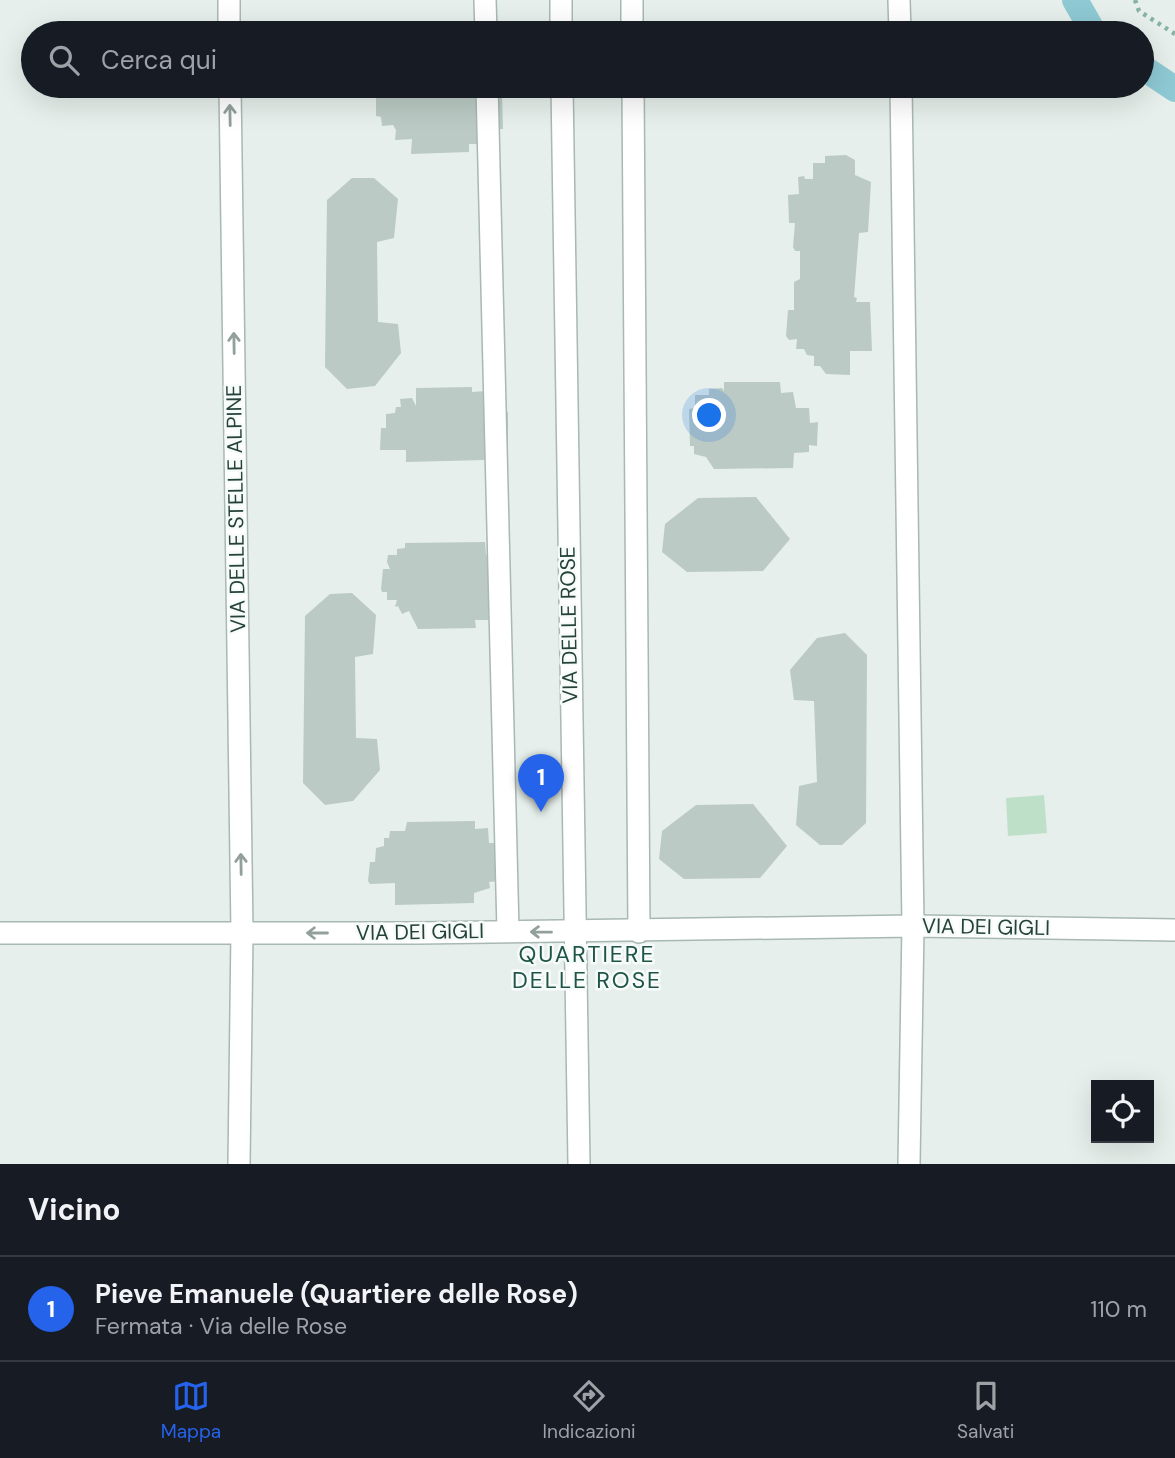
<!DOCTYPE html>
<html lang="it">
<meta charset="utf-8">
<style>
:root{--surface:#171b24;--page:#242831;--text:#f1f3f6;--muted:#9ea1a6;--line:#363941;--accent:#2563eb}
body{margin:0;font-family:"DM Sans",sans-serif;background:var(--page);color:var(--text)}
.controls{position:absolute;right:21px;bottom:21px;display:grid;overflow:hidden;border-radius:0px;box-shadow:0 7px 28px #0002}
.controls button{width:63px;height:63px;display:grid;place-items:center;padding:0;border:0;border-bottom:2px solid var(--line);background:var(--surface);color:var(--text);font:35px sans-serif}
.you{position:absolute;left:710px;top:416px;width:24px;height:24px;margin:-18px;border:5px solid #fff;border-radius:50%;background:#1a73e8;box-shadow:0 0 0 10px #1a73e833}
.badge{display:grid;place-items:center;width:46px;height:46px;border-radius:50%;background:var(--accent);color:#fff;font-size:23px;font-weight:700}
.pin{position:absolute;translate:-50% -58px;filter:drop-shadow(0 2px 4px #0008)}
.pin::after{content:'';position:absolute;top:37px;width:24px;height:21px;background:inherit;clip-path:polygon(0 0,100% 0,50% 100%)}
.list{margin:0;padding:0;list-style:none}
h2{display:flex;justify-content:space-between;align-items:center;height:91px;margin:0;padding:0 28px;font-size:30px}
h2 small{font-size:23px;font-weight:400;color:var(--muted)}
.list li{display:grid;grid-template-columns:46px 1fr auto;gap:21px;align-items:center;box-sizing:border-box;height:105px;padding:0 28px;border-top:2px solid var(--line)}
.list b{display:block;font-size:26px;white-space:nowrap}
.list p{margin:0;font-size:23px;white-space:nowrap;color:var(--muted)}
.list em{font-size:23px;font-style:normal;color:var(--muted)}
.icon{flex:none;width:38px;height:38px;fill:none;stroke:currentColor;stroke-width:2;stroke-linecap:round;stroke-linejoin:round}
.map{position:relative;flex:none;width:1175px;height:1164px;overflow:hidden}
.search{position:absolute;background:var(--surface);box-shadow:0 7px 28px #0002;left:21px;right:21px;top:21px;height:77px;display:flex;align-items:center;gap:18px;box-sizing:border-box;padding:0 24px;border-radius:38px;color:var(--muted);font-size:26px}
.sheet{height:196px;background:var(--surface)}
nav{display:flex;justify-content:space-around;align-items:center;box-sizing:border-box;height:98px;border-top:2px solid var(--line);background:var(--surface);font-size:19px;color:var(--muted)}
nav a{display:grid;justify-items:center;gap:4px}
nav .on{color:var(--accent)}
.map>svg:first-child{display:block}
.green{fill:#bfe0c8}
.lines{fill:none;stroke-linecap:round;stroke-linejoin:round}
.canal{stroke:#8ec9d4;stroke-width:26}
.building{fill:#bbcac4}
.minor-casing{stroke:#a8b8b2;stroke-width:24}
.path{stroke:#86b3a5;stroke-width:4.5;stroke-dasharray:3.5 5;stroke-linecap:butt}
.minor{stroke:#fff;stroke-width:21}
.oneway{stroke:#92a09c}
.labels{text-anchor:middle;stroke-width:5;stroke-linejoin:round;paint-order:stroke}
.street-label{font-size:21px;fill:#24423a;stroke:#f7fbf9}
.neighbourhood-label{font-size:23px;letter-spacing:2px;fill:#1f5548;stroke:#f7fbf9}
</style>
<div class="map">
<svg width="1175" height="1164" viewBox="0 0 1175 1164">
<rect width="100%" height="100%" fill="#e6efeb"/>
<polygon class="green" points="1044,795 1047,833 1008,836 1006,798"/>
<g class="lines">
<g class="canal">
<polyline points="1075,0 1094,33"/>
<polyline points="1142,67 1175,89"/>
</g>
</g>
<g class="building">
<polygon points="747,23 755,33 678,33 690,24"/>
<polygon points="382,86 496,86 496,92 502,92 503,129 495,129 481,144 469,144 469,152 411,154 412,139 395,140 396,130 393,125 382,126 381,117 376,116 376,94 384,94"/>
<polygon points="663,86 764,86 755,97 678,98"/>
<polygon points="846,155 855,160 855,175 871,182 868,232 859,233 854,297 857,298 856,302 870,302 872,351 850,351 850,375 826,374 820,366 814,366 814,356 807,355 804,349 796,349 797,339 789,340 786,336 788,310 794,310 794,282 800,279 800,251 795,251 793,247 795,223 789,223 788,195 799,194 798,177 804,176 805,179 813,179 813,163 825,163 825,156"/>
<polygon points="352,178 374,178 398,199 394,238 377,242 378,322 398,324 401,353 375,386 347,389 325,367 327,200"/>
<polygon points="724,382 780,382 781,393 793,392 796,408 809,408 810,423 818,422 817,446 809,445 809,452 794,453 793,468 714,469 706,457 694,454 694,446 690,446 689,409 695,408 695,395 709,395 709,389 722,388 724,391"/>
<polygon points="472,387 472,392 486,391 502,411 508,412 508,448 485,448 485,460 406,462 406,450 380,450 381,428 386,428 386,414 395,413 396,407 401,407 400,399 412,398 416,406 416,388"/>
<polygon points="756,497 790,539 763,571 687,572 662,552 665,524 698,498"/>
<polygon points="485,542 486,555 502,553 501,568 510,569 509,604 501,613 488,612 489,620 475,620 476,628 418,629 409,611 402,614 398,606 395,607 397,600 387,600 387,592 382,592 381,589 383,569 390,569 387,562 388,555 397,555 397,549 405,548 405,543"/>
<polygon points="352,593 376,615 373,654 355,657 356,738 377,739 380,770 353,801 325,805 303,783 305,616 330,594"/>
<polygon points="845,633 867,655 866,823 842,845 820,845 796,825 799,786 817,782 814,701 794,700 790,670 817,638"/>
<polygon points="753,804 787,846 760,878 684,879 659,859 662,831 696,805"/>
<polygon points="475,821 475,829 488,828 489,843 497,843 498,881 489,882 490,888 474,893 474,903 395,905 395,883 370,884 368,881 370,862 375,862 376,848 384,846 384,838 389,838 390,831 405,831 407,822"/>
</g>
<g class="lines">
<defs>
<g id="minor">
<polyline points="229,0 229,33"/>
<polyline points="485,0 486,33"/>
<polyline points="561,0 561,33"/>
<polyline points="632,0 632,33"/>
<polyline points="899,0 900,33"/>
<polyline points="230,86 242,932 239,1164"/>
<polyline points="487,86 508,931"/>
<polyline points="562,86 579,1164"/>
<polyline points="633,86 639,932"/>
<polyline points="901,86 913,926 909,1164"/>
<polyline points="0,933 418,933 913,926 1175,930"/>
</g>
</defs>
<use href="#minor" class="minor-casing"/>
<polyline class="path" points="1135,0 1139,11 1175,34"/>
<use href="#minor" class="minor"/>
</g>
<defs><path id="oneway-shaft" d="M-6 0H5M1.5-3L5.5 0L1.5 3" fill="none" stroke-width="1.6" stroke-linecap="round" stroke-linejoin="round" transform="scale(1.75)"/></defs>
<g class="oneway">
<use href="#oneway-shaft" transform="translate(230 115) rotate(-91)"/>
<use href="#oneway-shaft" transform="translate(234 343) rotate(-91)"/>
<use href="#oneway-shaft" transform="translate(241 864) rotate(-91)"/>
<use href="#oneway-shaft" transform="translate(541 932) rotate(-179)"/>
<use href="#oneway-shaft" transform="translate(317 933) rotate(-180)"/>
</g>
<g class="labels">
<g class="street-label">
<text transform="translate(236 509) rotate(-91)" y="7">VIA DELLE STELLE ALPINE</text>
<text transform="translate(569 625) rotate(-91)" y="7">VIA DELLE ROSE</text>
<text transform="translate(986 927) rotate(1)" y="7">VIA DEI GIGLI</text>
<text transform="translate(420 932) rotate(-1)" y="7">VIA DEI GIGLI</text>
</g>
<g class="neighbourhood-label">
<text x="587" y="962">QUARTIERE<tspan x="587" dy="26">DELLE ROSE</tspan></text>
</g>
</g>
</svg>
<div class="controls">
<button><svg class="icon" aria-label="locate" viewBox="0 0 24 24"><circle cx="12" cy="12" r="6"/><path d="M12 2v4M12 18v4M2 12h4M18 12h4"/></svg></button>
</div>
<div class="you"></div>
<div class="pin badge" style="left:541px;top:812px">1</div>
<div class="search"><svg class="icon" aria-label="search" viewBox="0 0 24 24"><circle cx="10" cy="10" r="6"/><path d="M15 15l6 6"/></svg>Cerca qui</div>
</div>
<section class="sheet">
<h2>Vicino<small></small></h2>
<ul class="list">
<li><span class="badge">1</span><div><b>Pieve Emanuele (Quartiere delle Rose)</b><p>Fermata · Via delle Rose</p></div><em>110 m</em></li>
</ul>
</section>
<nav>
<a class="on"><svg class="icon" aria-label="map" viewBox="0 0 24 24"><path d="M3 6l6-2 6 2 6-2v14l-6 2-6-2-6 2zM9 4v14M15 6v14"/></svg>Mappa</a>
<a><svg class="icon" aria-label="directions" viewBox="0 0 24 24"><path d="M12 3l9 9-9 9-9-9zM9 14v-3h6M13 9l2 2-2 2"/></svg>Indicazioni</a>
<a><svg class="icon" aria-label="saved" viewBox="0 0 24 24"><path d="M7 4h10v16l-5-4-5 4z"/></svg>Salvati</a>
</nav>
